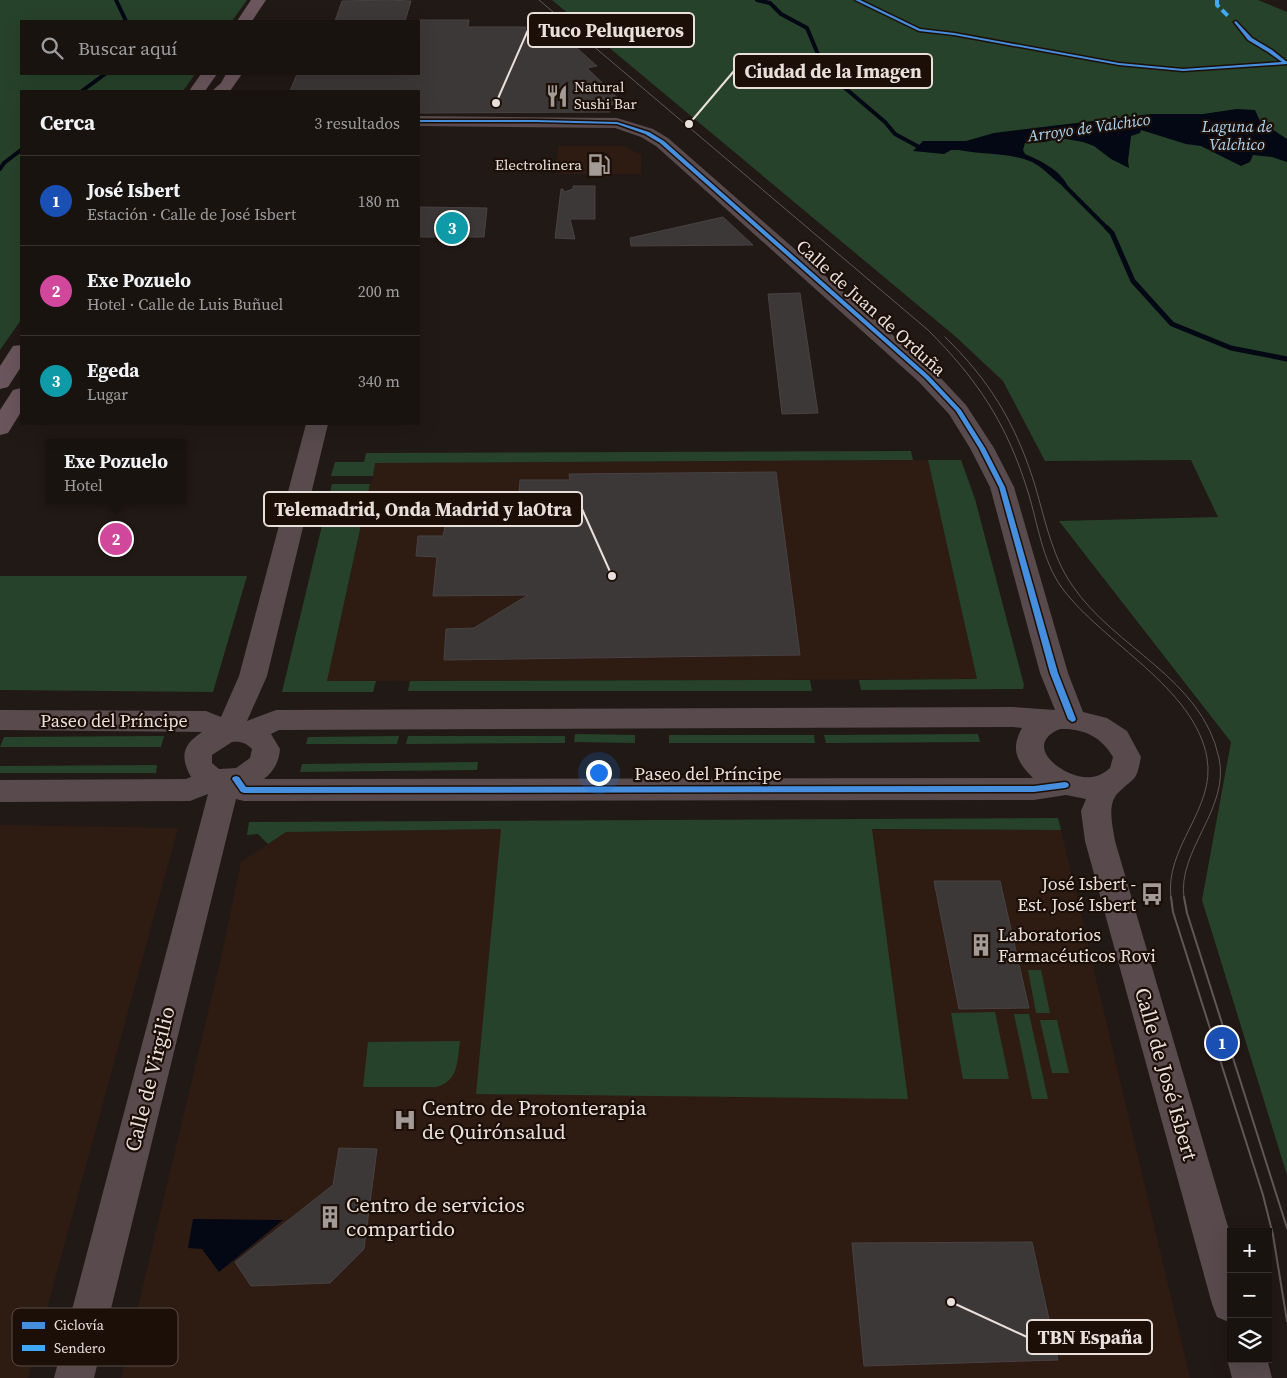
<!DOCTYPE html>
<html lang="es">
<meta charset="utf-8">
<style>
:root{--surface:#191310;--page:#221c19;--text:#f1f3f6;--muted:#9f9e9f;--line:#373230;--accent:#a49a96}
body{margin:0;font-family:"Source Serif 4",serif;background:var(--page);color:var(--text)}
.controls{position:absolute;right:15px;bottom:15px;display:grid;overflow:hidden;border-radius:0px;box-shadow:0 5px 20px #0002}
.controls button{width:45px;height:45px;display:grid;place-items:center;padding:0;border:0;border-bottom:1px solid var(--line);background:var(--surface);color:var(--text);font:25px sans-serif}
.you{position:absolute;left:598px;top:772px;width:18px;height:18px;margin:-12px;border:4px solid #fff;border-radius:50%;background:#1a73e8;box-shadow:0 0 0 8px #1a73e833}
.badge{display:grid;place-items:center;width:32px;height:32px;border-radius:50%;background:var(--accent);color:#fff;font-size:16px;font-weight:700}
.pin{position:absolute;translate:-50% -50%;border:2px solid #fff;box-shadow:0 1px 5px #0006}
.popup{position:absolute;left:46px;top:439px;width:140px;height:65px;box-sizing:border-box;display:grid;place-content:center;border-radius:0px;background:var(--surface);filter:drop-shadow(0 1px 4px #0005);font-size:16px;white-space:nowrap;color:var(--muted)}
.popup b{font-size:19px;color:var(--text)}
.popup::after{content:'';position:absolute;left:50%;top:100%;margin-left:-10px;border:10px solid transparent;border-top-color:var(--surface)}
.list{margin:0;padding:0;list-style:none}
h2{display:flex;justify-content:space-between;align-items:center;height:65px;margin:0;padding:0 20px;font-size:21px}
h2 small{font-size:16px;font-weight:400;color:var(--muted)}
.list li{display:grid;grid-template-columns:32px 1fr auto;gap:15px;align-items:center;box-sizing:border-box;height:90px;padding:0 20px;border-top:1px solid var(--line)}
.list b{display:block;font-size:19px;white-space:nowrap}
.list p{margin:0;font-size:16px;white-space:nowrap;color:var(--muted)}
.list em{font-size:16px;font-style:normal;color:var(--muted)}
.icon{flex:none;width:28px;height:28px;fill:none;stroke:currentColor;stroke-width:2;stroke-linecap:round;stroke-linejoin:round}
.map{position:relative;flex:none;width:1287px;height:1378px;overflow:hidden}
.search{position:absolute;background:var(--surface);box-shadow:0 5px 20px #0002;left:20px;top:20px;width:400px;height:55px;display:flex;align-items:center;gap:12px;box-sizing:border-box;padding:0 18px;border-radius:0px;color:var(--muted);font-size:19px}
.panel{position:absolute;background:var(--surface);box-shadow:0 5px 20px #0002;left:20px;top:90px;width:400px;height:335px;border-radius:0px}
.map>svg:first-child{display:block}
.built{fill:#2e1c13}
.green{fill:#27422a}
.water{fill:#030814}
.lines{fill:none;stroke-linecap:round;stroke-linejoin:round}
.stream-far1{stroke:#030814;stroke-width:4}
.stream{stroke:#030814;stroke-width:5}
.building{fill:#3c3838;stroke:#474243}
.minor{fill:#584a4d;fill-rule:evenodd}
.highway{fill:#6b565d;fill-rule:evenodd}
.tram-far1{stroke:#615757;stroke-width:1}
.tram{stroke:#615757;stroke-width:2}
.quiet{stroke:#3fa9f5;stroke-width:4;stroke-dasharray:8 4;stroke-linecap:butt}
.cycleway-casing{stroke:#1c0f08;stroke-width:3}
.cycleway{fill:#468fdf;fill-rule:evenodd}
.labels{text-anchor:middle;stroke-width:4.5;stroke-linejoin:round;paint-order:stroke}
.far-poi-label{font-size:15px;fill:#eae0db;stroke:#1c0f08;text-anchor:start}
.far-water-label{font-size:16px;font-style:italic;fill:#acd8f7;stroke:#1c0f08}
.street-label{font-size:18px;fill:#eae0db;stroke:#1c0f08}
.poi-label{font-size:18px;fill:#eae0db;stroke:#1c0f08;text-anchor:end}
.near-street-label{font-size:21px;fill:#eae0db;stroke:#1c0f08}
.near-poi-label{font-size:21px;fill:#eae0db;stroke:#1c0f08;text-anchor:start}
.key{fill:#1c0f08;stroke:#5a4e47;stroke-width:1}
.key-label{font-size:14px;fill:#eae0db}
.leader{fill:none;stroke:#eae0db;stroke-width:2}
.callout-dot{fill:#eae0db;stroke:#1c0f08;stroke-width:2}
.callout{fill:#1c0f08;stroke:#eae0db;stroke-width:2}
.callout-label{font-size:19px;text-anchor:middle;font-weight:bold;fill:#eae0db}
</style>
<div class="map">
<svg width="1287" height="1378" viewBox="0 0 1287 1378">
<rect width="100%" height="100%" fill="#211916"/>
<g class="built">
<polygon points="558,146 624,146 641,155 641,174 556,174"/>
<polygon points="928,460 977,679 327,681 375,463"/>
<polygon points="0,825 178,828 28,1378 0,1378"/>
<polygon points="501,829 1061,830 1190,1378 121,1378 221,958 241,862 286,832"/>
</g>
<g class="green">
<polygon points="0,0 247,0 232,21 21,21 21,74 195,74 183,91 21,91 21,320 0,350"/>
<polygon points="552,0 1258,0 1287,12 1287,1175 1202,900 1231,742 1059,521 1218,517 1191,460 1045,461 1003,381 956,337"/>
<polygon points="911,451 913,460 375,463 373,476 331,476 335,462 364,462 366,453"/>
<polygon points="928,460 961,460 975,499 1024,685 1023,689 861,690 859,680 977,679"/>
<polygon points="332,484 370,484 327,681 376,681 373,692 282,692"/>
<polygon points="0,576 247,576 213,692 0,690"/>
<polygon points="810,680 812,691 408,691 410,681"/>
<polygon points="575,734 635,735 635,743 574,742"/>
<polygon points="978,734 980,742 826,743 824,735"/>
<polygon points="669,735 814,735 815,743 669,743"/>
<polygon points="164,736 161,747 0,747 4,737"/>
<polygon points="399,736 397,744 306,744 308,737"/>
<polygon points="408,736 565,736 565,743 406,744"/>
<polygon points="478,762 477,770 300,772 302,764"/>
<polygon points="157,765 156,773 0,773 0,766"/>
<polygon points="1058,818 1061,830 872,829 908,1099 476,1094 501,829 286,832 268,844 258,834 247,835 249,822"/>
<polygon points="1028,970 1041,970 1050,1013 1036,1013"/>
<polygon points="995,1012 1009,1079 963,1079 951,1013"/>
<polygon points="1014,1014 1029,1014 1048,1099 1032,1099"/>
<polygon points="1040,1020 1057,1020 1069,1073 1052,1073"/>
<path d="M460 1041C457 1061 459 1080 437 1087H363L368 1042Z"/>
</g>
<g class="water">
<path d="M1237 109 1255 110 1260 121 1287 139V162L1272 157 1253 155 1250 162 1241 166 1201 146 1186 144 1141 130 1140 133 1131 136 1128 161 1129 168 1111 159 1094 146 1083 142 1060 138 1045 142 1025 143 1023 150 1025 154C1043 162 1063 171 1070 191 1056 183 1046 169 1032 162 1009 152 983 155 959 150H951L944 154 913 151 923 141H966L994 133 1151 114H1203Z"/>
<polygon points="193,1219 283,1220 219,1272 202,1249 188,1248"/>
</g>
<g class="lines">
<g class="stream-far1">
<polyline points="116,0 126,21"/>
<polyline points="757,0 770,3 781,14 807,28 825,71 885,122 895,134 919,147 926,147"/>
<polyline points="82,91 105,74"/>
<polyline points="0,169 4,163 21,150"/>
<polyline points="1064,185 1109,230"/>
</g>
<polyline class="stream" points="1107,228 1112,233 1133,281 1172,324 1231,348 1287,359"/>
</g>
<g class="building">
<polygon points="388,0 411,1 405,21 335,21 342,1"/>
<polygon points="419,20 469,20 468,27 526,27 525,33 561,34 597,66 587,68 623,103 610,105 610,112 419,113 419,91 290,91 297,74 419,74"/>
<polygon points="573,186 595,186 595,219 570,219 575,239 555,238 561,189 563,189 564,192 573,189"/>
<polygon points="419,207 487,208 484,237 419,237"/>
<polygon points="723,217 753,245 631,246 630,238"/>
<polygon points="800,293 818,413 782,414 768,294"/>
<polygon points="776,472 800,655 444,660 446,629 474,628 528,595 433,596 437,557 416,556 418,536 443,536 445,527 516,526 520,480 570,480 569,474"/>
<polygon points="934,881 1000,881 1029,1008 959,1009"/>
<polygon points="339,1148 377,1149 364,1249 330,1283 251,1286 235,1262 333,1185"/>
<polygon points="1032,1242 1058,1360 864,1366 852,1243"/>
</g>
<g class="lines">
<g class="minor">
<path d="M419 116 617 118 653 129 668 138 935 372 966 405 994 448 1014 487 1068 673 1083 712 1107 718 1127 731 1141 757C1136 782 1136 776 1119 792 1106 803 1113 827 1115 841L1231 1237V1323L1217 1317 1212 1304 1085 841 1081 811 1086 799 1066 795 1034 800 244 801 236 799 94 1378H54L208 794 190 801 0 802V780L186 779 191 777C180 757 182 745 202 732L0 730V710L206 711 221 717 239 676 306 424H328L267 676 247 721 276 710 1013 707 1055 710 1040 673 990 487 970 448 949 414 919 382 656 146 641 137 615 128 419 126ZM1013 727 1022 728C1010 749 1017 762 1033 778L264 779C274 771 279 762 280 749L271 734 279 730ZM1060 729C1083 728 1102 737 1113 757L1110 768C1104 773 1099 776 1092 777 1067 781 1019 746 1060 729ZM232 742C241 741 246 743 252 749L250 758 236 768 219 769 212 763V755Z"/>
<polygon points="1231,1350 1231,1359 1267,1359 1272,1378 1232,1378 1227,1359"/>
</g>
<g class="highway">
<polygon points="251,0 266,0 252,21 237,21"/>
<polygon points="201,74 217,74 205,91 189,91"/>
<polygon points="226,74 242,74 230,91 212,91 221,83"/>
<polygon points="21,345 21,367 8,387 0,389 0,366 13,346"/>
<polygon points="21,388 21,412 8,433 0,435 0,410 13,390"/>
</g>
<g class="tram-far1">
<path d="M539 0 928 330C978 380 1007 424 1028 492 1038 524 1042 560 1062 588 1103 643 1195 688 1207 758 1216 809 1164 847 1171 898"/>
<path d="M945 337C989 380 1014 421 1033 479 1044 514 1051 555 1072 585 1114 648 1202 678 1219 758 1230 809 1177 850 1184 898"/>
</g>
<g class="tram">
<polyline points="1171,897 1173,912 1263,1195 1273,1235 1287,1321"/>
<polyline points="1184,897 1187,913 1287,1228"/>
</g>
<polyline class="quiet" points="1217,0 1217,5 1229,17"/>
<defs>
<g id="cycleway">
<polygon points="855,0 860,0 920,29 954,33 1119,63 1183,69 1282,62 1268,52 1248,40 1234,22 1236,21 1252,38 1272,50 1287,62 1287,64 1183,71 1119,65 954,35 919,31"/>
<polygon points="419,120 536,120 617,122 649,132 664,141 929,376 961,410 985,448 1005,487 1058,673 1076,719 1075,721 1072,722 1068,719 1050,673 999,487 979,448 956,411 925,378 660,143 645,134 617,124 536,122 419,122"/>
<polygon points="236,776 239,777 246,787 1034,786 1065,782 1068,783 1069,785 1068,787 1065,788 1034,792 244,793 241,792 232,779 233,777"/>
</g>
</defs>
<use href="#cycleway" class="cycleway-casing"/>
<use href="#cycleway" class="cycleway"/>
</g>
<defs>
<symbol id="restaurant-bare" viewBox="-9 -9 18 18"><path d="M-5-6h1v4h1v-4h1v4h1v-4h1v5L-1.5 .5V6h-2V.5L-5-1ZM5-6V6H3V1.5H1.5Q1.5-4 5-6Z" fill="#a49a96" stroke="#1c0f08" stroke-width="2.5" paint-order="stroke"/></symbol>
<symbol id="fuel-bare" viewBox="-9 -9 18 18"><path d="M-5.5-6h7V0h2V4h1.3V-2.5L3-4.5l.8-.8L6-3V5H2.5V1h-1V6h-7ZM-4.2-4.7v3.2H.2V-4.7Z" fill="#a49a96" stroke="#1c0f08" stroke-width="2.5" paint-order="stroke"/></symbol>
<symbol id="bus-bare" viewBox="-9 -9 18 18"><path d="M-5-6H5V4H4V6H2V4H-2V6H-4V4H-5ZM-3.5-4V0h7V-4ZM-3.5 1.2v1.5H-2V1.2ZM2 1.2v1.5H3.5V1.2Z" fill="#a49a96" stroke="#1c0f08" stroke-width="2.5" paint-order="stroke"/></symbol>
<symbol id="building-bare" viewBox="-9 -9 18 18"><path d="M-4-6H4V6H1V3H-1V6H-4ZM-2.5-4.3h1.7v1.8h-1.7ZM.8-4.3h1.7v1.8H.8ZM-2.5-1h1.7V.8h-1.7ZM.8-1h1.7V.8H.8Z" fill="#a49a96" stroke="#1c0f08" stroke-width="2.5" paint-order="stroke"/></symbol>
<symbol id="hospital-bare" viewBox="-9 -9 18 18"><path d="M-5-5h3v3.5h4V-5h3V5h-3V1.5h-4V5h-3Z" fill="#a49a96" stroke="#1c0f08" stroke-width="2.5" paint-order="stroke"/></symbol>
</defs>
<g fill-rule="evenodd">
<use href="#restaurant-bare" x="541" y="80" width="32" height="32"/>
<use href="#fuel-bare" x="583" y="149" width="32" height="32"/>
<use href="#bus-bare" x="1136" y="878" width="32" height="32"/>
<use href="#building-bare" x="965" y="929" width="32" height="32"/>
<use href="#hospital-bare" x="389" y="1104" width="32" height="32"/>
<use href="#building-bare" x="314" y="1201" width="32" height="32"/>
</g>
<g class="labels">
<g class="far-poi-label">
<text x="574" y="92">Natural<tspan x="574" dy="17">Sushi Bar</tspan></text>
<text x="582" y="170" text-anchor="end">Electrolinera</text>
</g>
<g class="far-water-label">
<text x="1237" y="132">Laguna de<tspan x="1237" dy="18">Valchico</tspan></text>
<text transform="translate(1089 127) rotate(-8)" y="6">Arroyo de Valchico</text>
</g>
<g class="street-label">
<text transform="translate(871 308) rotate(42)" y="6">Calle de Juan de Orduña</text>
<text x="114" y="727">Paseo del Príncipe</text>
<text x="708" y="780">Paseo del Príncipe</text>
</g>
<g class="poi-label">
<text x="1136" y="890">José Isbert -<tspan x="1136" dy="21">Est. José Isbert</tspan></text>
<text x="998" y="941" text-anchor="start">Laboratorios<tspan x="998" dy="21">Farmacéuticos Rovi</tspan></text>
</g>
<g class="near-street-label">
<text transform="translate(1166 1074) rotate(74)" y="7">Calle de José Isbert</text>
<text transform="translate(150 1079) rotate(-76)" y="7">Calle de Virgilio</text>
</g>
<g class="near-poi-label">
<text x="422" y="1115">Centro de Protonterapia<tspan x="422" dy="24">de Quirónsalud</tspan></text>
<text x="346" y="1212">Centro de servicios<tspan x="346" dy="24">compartido</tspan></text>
</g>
</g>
<rect x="12" y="1308" width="166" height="58" rx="8" class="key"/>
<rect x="22" y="1322" width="23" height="7" fill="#468fdf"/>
<rect x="22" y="1345" width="23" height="6" fill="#3fa9f5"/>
<g class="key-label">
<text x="54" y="1330">Ciclovía</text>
<text x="54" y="1353">Sendero</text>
</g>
<path class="leader" d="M496 103L528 30M689 124L734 71M612 576L582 509M951 1302L1027 1337"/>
<g class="callout-dot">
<circle cx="496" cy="103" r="5"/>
<circle cx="689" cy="124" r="5"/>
<circle cx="612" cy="576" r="5"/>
<circle cx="951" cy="1302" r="5"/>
</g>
<g class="callout">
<rect x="528" y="13" width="166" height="34" rx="5"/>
<rect x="734" y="54" width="198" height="34" rx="5"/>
<rect x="264" y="492" width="318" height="34" rx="5"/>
<rect x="1027" y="1320" width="125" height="34" rx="5"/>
</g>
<g class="callout-label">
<text x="611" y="37">Tuco Peluqueros</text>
<text x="833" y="78">Ciudad de la Imagen</text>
<text x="423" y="516">Telemadrid, Onda Madrid y laOtra</text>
<text x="1090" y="1344">TBN España</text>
</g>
</svg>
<div class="controls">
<button>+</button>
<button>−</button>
<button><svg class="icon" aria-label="layers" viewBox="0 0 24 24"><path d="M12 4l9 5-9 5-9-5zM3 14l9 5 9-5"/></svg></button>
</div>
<div class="you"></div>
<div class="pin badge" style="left:1222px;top:1043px;background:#1a4fb4">1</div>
<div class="pin badge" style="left:116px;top:539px;background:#d1479c">2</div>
<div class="popup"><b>Exe Pozuelo</b>Hotel</div>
<div class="pin badge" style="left:452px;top:228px;background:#0f9aa8">3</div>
<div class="search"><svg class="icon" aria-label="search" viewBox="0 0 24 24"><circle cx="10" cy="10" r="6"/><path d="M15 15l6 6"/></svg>Buscar aquí</div>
<section class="panel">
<h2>Cerca<small>3 resultados</small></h2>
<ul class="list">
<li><span class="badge" style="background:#1a4fb4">1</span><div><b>José Isbert</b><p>Estación · Calle de José Isbert</p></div><em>180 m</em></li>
<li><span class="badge" style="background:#d1479c">2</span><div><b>Exe Pozuelo</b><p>Hotel · Calle de Luis Buñuel</p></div><em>200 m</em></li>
<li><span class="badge" style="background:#0f9aa8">3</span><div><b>Egeda</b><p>Lugar</p></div><em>340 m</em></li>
</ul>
</section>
</div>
